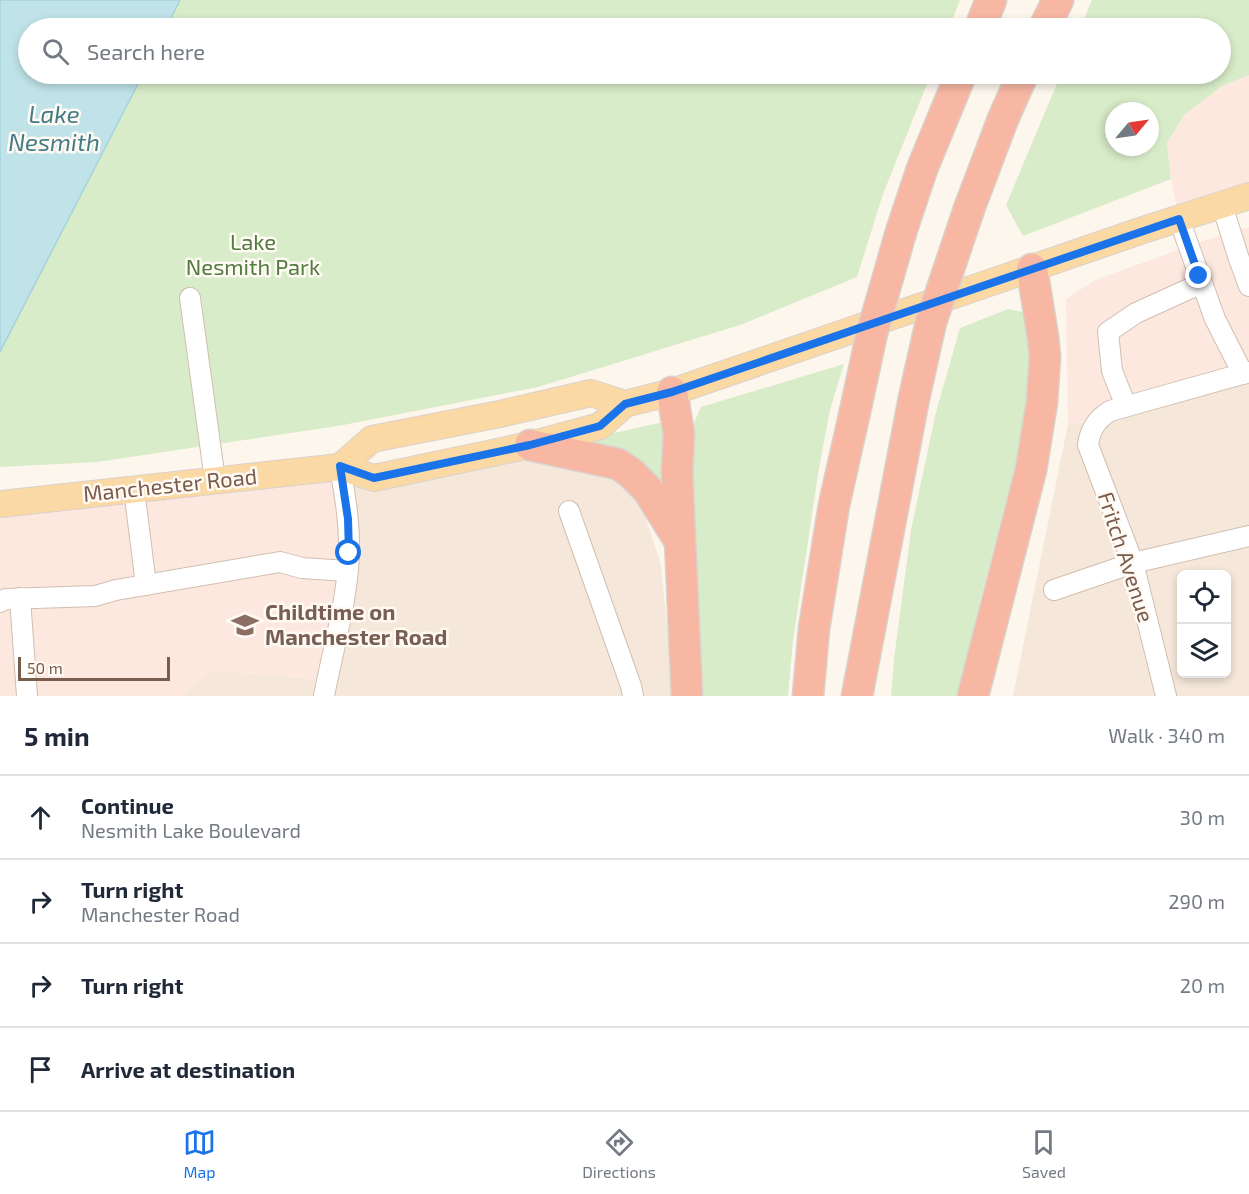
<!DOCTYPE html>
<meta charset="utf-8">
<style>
:root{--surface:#fff;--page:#f6f6f7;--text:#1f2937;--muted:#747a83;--line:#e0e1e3;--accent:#1a73e8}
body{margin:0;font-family:"Exo 2",sans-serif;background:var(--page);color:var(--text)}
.controls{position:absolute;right:18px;bottom:18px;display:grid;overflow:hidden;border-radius:9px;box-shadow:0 3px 9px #0003}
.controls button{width:54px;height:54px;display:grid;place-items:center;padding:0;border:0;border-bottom:2px solid var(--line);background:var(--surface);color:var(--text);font:30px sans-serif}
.compass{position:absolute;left:1105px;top:102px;width:54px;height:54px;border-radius:50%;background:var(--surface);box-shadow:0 3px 9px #0003;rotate:61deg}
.scale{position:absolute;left:18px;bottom:15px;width:152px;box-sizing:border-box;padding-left:6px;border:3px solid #7a5c4d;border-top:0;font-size:16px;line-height:21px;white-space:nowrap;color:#7a5c4d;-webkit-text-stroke:4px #fffaf3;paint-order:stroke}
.stop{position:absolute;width:18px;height:18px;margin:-14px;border:4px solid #1a73e8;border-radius:50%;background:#fff}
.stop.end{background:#1a73e8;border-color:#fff;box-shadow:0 2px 6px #0008}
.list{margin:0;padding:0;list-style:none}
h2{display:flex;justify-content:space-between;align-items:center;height:78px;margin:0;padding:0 24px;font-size:26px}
h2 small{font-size:20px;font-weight:400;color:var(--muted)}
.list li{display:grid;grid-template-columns:39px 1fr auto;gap:18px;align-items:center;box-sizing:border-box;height:84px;padding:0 24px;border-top:2px solid var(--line)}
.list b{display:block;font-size:22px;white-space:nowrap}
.list p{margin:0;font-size:20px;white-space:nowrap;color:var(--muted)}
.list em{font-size:20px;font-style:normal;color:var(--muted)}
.icon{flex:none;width:33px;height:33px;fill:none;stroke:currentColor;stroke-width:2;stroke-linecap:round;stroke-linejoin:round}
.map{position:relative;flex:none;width:1249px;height:696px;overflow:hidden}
.search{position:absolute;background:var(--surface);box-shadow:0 3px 9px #0003;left:18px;right:18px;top:18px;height:66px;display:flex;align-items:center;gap:15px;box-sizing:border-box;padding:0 21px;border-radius:33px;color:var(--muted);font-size:22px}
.sheet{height:414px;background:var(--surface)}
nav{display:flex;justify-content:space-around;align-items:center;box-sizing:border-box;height:84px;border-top:2px solid var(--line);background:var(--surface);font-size:16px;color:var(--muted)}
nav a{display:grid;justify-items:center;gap:3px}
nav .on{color:var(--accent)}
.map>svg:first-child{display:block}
.residential{fill:#f5e8da;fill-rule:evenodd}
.commercial{fill:#fde8e0}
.green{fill:#d8ecc9;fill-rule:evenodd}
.water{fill:#bfe3e8;stroke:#a5d3da;stroke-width:1.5}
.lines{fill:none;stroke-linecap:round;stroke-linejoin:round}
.minor-casing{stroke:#d1beb0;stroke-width:22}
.major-casing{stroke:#dad1cd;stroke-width:28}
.highway-casing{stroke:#dad1cd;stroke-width:33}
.minor{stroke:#fff;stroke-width:20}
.major{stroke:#fbd9a5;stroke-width:26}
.highway{stroke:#f7b7a3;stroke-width:30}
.highway-bridge-casing{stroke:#dad1cd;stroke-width:33;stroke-linecap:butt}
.highway-bridge{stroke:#f7b7a3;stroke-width:30}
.route{stroke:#1a73e8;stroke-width:8}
.labels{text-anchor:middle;stroke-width:5;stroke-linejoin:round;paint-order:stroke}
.park-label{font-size:22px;fill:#537a41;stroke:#fffaf3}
.street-label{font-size:22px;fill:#7a5c4d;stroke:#fffaf3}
.education-label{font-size:22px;font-weight:bold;fill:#785e54;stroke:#fffaf3;text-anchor:start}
.water-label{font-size:24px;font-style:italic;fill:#437c86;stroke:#fffaf3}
</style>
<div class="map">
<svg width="1249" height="696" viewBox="0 0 1249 696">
<rect width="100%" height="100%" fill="#fdf6ec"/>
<g class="residential">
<path d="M1249 372V696H1013L1068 424 1097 421ZM1182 574H1226V674H1182Z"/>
<polygon points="530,445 631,473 661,565 674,696 181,696 212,670 306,678 326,684 340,467 374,478"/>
</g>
<g class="commercial">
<polygon points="1249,75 1249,196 1179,219 1171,179 1167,143 1184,115 1222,86"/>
<polygon points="1249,227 1249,372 1097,421 1068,424 1066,299 1095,280 1209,239"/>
<polygon points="340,467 348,519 326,684 306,678 212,670 181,696 0,696 0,504"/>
</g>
<g class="green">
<polygon points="180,0 960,0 949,28 166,28"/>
<path d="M1092 0H1249V75L1222 86 1184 115 1167 143 1171 179 1023 236 1006 205 1061 74H1220V28H1080ZM1114 111H1150V147H1114Z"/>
<polygon points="143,74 931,74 883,194 857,277 740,325 538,387 338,426 97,462 0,467 0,352"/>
<polygon points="1008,309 1024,312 1032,333 1022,442 980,601 959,696 891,696 894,659 911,530 936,412 960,328"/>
<polygon points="844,364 830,410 819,468 793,640 788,696 699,696 685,443 701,407"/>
<polygon points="664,422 670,492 591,438"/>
</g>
<polygon class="water" points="0,0 180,0 166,28 28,28 28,74 143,74 0,352"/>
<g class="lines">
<defs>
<g id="minor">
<polyline points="1222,205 1238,256 1249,286"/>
<polyline points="1179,219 1215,319 1243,374"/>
<polyline points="190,298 215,480"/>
<polyline points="1126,406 1112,371 1108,332 1136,313 1202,283"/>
<polyline points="134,489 146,585"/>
<polyline points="569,511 631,686 633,696"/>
<polyline points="1054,590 1133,563 1249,536"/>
<polyline points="20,598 27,696"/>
<polyline points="0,602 6,599 95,596 116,590 280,562 302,568 347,571"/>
<path d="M324 696C333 649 347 602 349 554 350 524 345 496 340 467"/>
<path d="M1166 696 1133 563 1088 445C1090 429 1097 419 1110 411L1249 372"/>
</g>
<g id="major">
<polyline points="340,467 372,439 500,414 591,393 625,404"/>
<polyline points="0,504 340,467 374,478 530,445 600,426 625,404 672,392 1143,230 1249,196"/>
</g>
<g id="highway">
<polyline points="980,28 991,0"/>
<polyline points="1044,28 1058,0"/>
<polyline points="969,209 1003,119 1023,74"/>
<polyline points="901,232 922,169 961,74"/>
<polyline points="672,392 679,434 677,471 687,696"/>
<polyline points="530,445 618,464 631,473 648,490 679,540"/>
<polyline points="808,696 814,629 834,505 854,416"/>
<polyline points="857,696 914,398"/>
<polyline points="973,696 1031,470 1042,402 1045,357 1043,337 1032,269"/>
</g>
</defs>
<use href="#minor" class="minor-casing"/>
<use href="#major" class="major-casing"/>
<use href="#highway" class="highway-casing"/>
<use href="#minor" class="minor"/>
<use href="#major" class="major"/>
<use href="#highway" class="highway"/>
<defs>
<g id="highway-bridge">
<polyline points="914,398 931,322 969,209"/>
<polyline points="854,416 872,333 901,232"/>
</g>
</defs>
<use href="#highway-bridge" class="highway-bridge-casing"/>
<use href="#highway-bridge" class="highway-bridge"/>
</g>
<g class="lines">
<polyline class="route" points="349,553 348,519 340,466 374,478 530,445 600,426 625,404 672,392 1179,219 1199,276"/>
</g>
<defs>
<symbol id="school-bare" viewBox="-9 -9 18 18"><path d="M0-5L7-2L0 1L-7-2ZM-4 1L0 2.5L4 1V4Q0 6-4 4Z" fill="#8d6e63" stroke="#fffaf3" stroke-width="2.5" paint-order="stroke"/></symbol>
</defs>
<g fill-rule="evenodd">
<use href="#school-bare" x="226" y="606" width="38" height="38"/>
</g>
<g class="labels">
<g class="park-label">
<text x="253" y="250">Lake<tspan x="253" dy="25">Nesmith Park</tspan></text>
</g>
<g class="street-label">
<text transform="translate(170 485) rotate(-6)" y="8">Manchester Road</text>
<text transform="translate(1126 557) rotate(72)" y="8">Fritch Avenue</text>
</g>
<g class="education-label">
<text x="265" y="620">Childtime on<tspan x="265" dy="25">Manchester Road</tspan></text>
</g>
<g class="water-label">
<text x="54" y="123">Lake<tspan x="54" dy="28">Nesmith</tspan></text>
</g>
</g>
</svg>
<div class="controls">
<button><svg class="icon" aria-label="locate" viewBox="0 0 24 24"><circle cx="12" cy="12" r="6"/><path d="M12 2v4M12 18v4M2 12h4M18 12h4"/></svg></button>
<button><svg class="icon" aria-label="layers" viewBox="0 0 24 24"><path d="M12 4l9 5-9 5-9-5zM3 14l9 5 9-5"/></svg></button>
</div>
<svg class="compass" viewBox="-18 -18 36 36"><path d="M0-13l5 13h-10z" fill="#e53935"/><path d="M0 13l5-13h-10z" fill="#747a83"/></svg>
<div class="scale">50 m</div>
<div class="stop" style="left:349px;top:553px"></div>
<div class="stop end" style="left:1199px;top:276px"></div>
<div class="search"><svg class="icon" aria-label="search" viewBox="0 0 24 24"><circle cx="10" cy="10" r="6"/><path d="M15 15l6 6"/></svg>Search here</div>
</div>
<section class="sheet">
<h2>5 min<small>Walk · 340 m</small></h2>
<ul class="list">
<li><svg class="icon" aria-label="ahead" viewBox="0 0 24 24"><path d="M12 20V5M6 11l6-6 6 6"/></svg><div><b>Continue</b><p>Nesmith Lake Boulevard</p></div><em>30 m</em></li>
<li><svg class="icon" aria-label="right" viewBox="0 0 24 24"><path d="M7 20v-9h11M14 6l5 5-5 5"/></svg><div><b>Turn right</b><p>Manchester Road</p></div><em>290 m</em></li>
<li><svg class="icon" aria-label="right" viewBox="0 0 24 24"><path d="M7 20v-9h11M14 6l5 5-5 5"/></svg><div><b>Turn right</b></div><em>20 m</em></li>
<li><svg class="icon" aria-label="arrive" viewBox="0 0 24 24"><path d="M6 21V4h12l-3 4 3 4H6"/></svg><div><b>Arrive at destination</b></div></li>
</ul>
</section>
<nav>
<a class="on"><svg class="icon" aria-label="map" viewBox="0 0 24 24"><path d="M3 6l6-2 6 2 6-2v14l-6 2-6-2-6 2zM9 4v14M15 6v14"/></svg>Map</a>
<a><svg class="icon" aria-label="directions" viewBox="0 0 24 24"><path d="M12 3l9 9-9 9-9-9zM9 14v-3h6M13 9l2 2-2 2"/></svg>Directions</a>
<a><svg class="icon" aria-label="saved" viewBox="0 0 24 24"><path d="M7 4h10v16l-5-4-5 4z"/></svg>Saved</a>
</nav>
